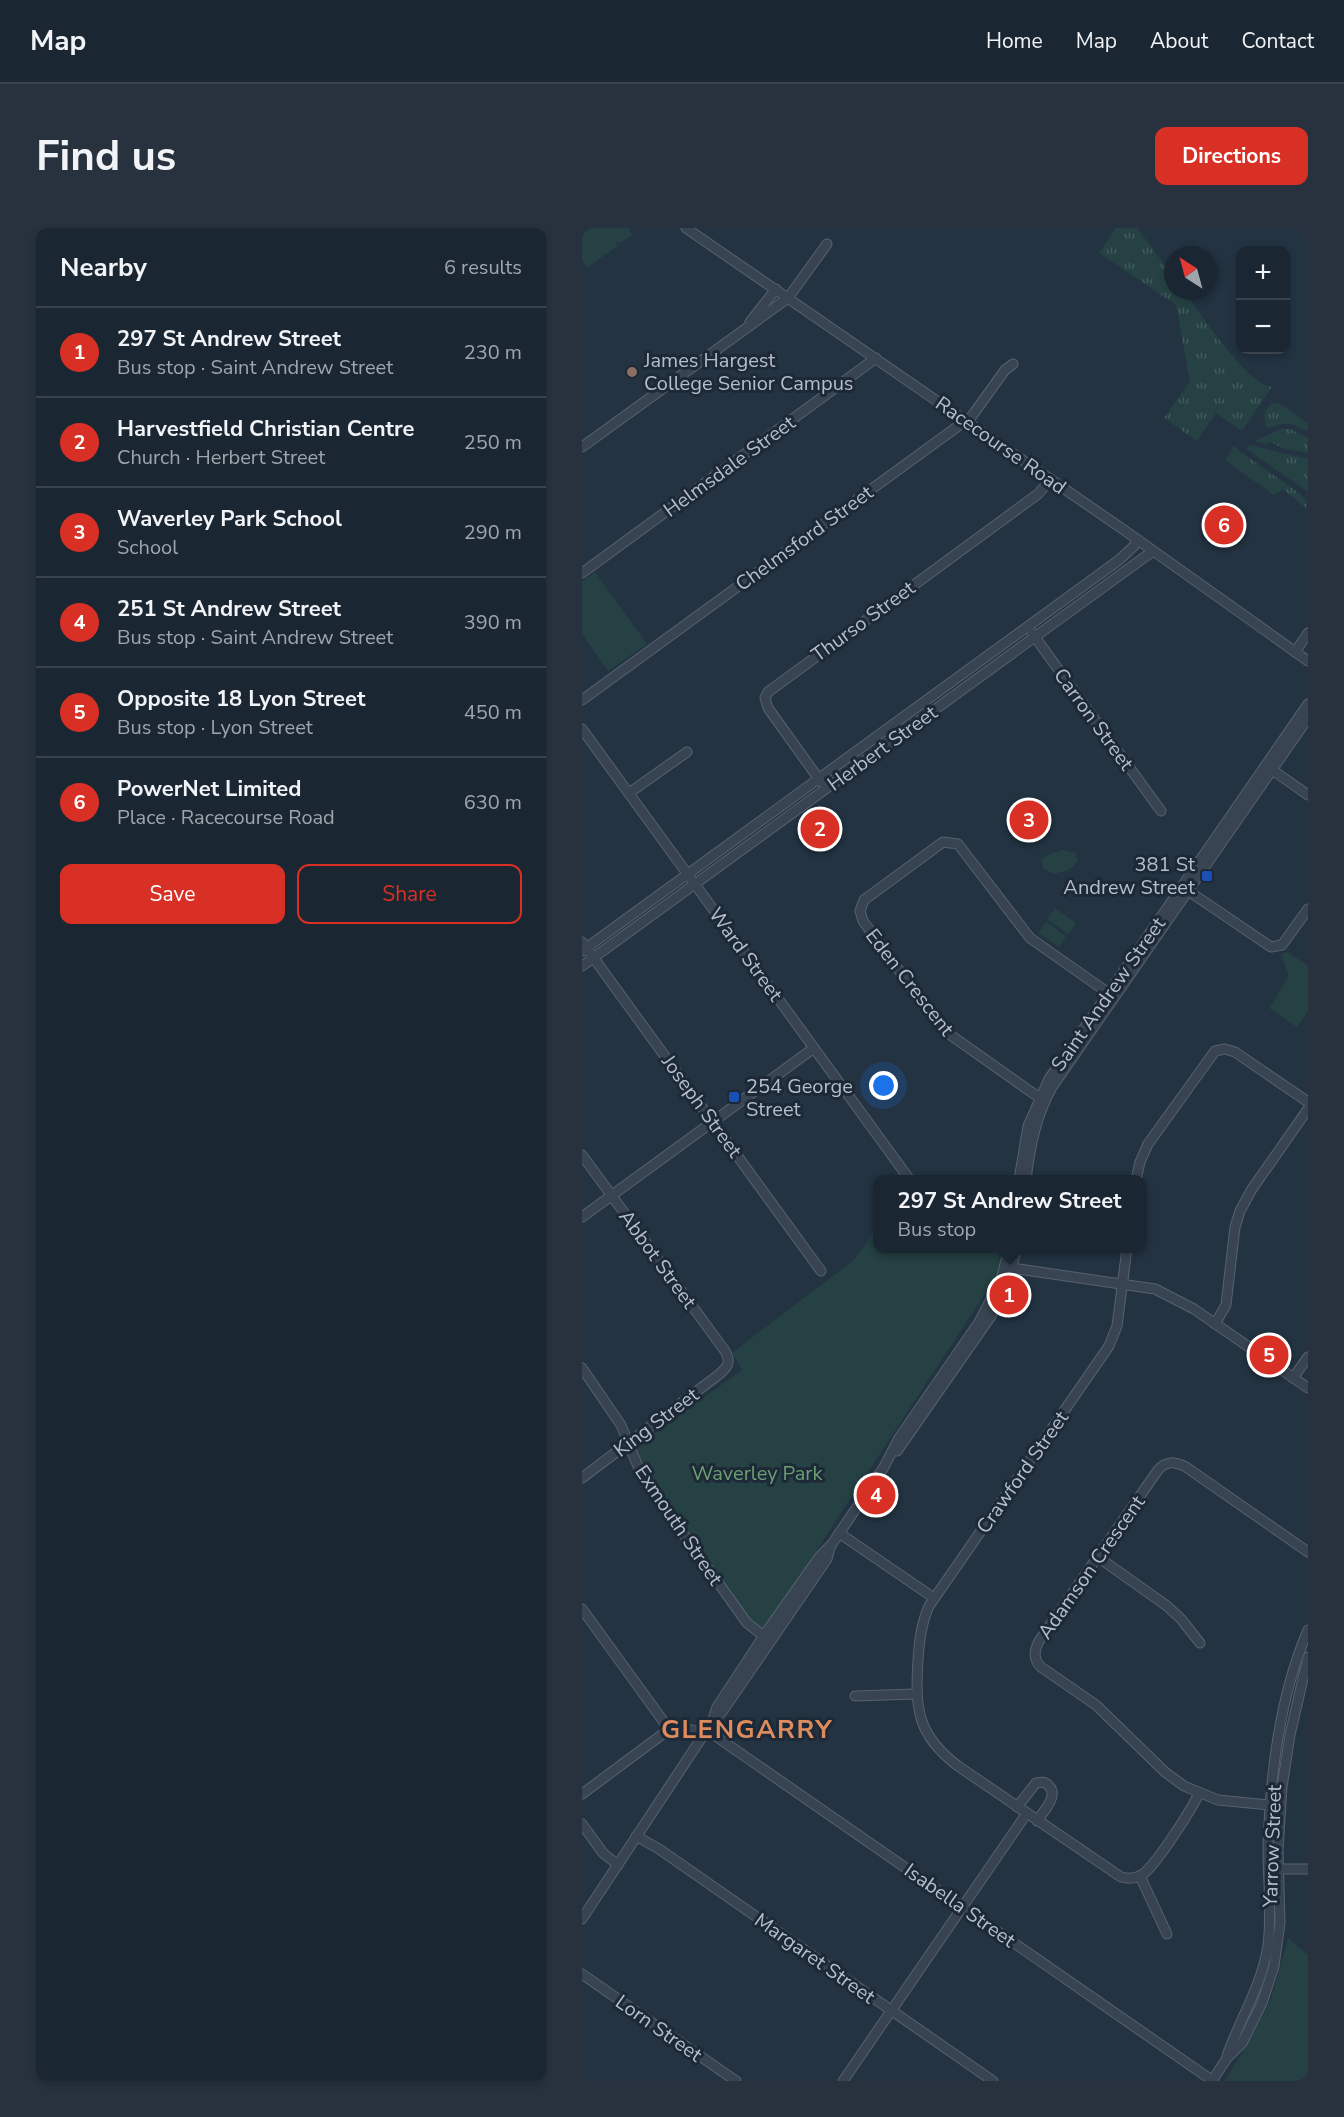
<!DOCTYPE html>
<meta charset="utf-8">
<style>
:root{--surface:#1a2632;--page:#27323e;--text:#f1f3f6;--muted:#9fa5ac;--line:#38434d;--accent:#d93025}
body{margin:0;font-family:"Nunito Sans",sans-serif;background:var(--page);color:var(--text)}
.controls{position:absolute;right:18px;top:18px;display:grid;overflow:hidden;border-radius:12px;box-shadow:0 3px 9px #0003}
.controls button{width:54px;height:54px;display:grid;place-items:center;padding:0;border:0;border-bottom:2px solid var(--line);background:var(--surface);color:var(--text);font:30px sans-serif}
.compass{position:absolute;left:582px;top:18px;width:54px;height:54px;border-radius:50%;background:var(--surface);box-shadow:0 3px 9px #0003;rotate:324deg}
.you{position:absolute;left:302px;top:858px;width:21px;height:21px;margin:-15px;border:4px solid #fff;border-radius:50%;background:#1a73e8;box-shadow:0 0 0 9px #1a73e833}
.badge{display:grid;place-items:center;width:39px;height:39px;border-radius:50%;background:var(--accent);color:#fff;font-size:20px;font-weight:700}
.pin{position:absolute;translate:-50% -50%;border:3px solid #fff;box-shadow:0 2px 6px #0006}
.popup{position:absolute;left:291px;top:947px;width:273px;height:78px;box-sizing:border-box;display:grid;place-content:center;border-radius:12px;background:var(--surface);filter:drop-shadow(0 2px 4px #0005);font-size:20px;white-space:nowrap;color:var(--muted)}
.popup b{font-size:22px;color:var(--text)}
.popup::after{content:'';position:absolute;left:50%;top:100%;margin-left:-12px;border:12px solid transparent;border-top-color:var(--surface)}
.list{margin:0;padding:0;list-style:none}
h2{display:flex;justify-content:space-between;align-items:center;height:78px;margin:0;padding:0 24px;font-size:26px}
h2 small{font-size:20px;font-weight:400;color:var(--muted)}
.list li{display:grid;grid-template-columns:39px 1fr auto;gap:18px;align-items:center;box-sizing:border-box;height:90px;padding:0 24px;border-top:2px solid var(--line)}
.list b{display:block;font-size:22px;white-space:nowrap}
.list p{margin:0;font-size:20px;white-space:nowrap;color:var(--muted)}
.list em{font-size:20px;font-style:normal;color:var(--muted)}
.actions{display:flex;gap:12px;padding:18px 24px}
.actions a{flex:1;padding:14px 0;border:2px solid var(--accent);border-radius:12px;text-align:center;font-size:21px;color:var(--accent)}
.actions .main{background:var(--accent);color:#fff}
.map{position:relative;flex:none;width:726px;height:1853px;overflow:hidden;border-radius:12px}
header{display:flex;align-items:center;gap:36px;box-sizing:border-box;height:84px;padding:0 30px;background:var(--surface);border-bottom:2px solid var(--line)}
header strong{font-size:28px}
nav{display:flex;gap:33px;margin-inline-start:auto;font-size:21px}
.intro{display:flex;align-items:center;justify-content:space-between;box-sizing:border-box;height:144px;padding:0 36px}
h1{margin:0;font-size:42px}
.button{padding:15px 27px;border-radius:12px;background:var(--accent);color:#fff;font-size:21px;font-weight:700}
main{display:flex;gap:36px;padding:0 36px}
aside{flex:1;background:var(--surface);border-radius:12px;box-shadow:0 3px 9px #0003}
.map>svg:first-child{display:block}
.grass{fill:url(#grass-tufts)}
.park{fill:#254143}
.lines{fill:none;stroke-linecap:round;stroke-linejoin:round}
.minor-casing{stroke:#56626f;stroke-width:11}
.minor{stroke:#384451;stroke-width:9}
.education-dot{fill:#8d6e63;stroke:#1d2937;stroke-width:2}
.transit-dot{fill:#1a4fb4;stroke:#1d2937;stroke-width:2}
.labels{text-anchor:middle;stroke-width:6;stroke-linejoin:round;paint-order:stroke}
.poi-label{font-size:20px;fill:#b4bfcc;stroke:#1d2937;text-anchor:start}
.street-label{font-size:20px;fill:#b4bfcc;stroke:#1d2937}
.park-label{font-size:20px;fill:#6a9f72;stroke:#1d2937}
.district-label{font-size:26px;font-weight:bold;letter-spacing:1.5px;fill:#de8c5e;stroke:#1d2937}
</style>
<header>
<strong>Map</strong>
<nav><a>Home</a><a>Map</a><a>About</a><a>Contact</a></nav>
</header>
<div class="intro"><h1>Find us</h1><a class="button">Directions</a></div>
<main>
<aside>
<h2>Nearby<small>6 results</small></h2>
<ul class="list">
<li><span class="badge">1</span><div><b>297 St Andrew Street</b><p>Bus stop · Saint Andrew Street</p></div><em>230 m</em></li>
<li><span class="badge">2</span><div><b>Harvestfield Christian Centre</b><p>Church · Herbert Street</p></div><em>250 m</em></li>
<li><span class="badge">3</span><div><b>Waverley Park School</b><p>School</p></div><em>290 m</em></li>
<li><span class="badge">4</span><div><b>251 St Andrew Street</b><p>Bus stop · Saint Andrew Street</p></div><em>390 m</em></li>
<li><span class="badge">5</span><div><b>Opposite 18 Lyon Street</b><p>Bus stop · Lyon Street</p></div><em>450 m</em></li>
<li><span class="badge">6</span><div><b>PowerNet Limited</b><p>Place · Racecourse Road</p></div><em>630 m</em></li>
</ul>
<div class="actions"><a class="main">Save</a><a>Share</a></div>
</aside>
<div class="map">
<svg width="726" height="1853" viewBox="0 0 726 1853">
<defs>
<pattern id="grass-tufts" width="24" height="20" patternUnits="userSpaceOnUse" patternTransform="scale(1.5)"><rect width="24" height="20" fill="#254143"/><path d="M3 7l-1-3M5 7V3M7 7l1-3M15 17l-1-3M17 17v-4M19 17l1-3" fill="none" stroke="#425b5d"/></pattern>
</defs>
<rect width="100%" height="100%" fill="#233342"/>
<g class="grass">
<path d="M534 0H555L591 48V63H602C619 86 664 156 690 159L660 203 634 185 615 213 582 190 608 153 594 77 517 25Z"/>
<path d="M692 175 698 176 726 195V204C711 196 704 192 688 200L685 199C680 189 682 179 692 175Z"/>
<polygon points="699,201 708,201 726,210 726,225 700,220 689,214 684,216 673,213"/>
<polygon points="667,217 726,231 726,264 666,222 664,220"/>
<polygon points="652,219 721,268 725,274 724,280 701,261 692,267 643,232"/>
</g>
<g class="park">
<polygon points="6,0 46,0 50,7 37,16 36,14 34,15 36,18 23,27 19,25 21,28 5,40 0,32 0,4 2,3 5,5 4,1"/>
<polygon points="13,344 65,416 26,443 0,406 0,354"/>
<polygon points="481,622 493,625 496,633 487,642 472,646 461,640 459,632 465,627"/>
<polygon points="473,680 494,695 486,706 465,691"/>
<polygon points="464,694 484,708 477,719 456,705"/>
<polygon points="706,724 726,738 726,783 715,799 687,780 707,748 699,726"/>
<polygon points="295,999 295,1020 417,1021 418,1043 177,1410 47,1223 160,1142 150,1125 273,1031"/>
<polygon points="706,1710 726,1727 726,1853 642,1853 664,1819 689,1771"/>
</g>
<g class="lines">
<defs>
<g id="minor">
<polyline points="104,0 542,302 726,433"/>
<polyline points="168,94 194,61"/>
<polyline points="0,219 206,70 245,16"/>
<polyline points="0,345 294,130"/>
<polyline points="450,405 579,583"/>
<polyline points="713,424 726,405"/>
<polyline points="0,472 390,188 423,142 431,136"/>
<polyline points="0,501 328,952"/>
<polyline points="686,539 726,567"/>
<polyline points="239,554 186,480 183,470 186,464 456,266 469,251"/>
<polyline points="47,565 105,524"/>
<polyline points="602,660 689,719 700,717 726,681"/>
<polyline points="0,714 239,1043"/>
<polyline points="0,723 537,332 552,318 555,311"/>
<polyline points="0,738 571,323"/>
<polyline points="463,872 452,866 360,801 281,693 278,683 282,672 361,614 376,616 448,710 532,769"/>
<path d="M0 927 143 1123C150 1135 145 1140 135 1148L0 1250"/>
<polyline points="437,952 446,898 467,851 726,476"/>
<path d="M444 952C448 918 454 888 470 859L726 490"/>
<polyline points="554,952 558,934 566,916 633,823 643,821 653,824 726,874"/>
<polyline points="0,989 232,820"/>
<path d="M545 1020 535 1098 527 1118 347 1378C339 1396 337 1413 336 1432 333 1481 335 1507 376 1538L539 1649C547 1651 554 1651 561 1646 574 1637 610 1581 617 1565"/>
<polyline points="423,1039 573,1061 612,1081 726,1160"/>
<polyline points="633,1096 644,1077 653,999 658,983 670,961 726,881"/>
<polyline points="0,1140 39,1197 57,1241 72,1265 165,1395 188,1413"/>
<polyline points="711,1150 726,1129"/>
<polyline points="315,1223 409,1088 425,1055 435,1020"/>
<polyline points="257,1305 352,1370"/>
<polyline points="516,1329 585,1378 599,1391 618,1415"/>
<polyline points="0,1381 87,1501"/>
<polyline points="273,1468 333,1466"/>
<polyline points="131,1492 140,1484 245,1331 248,1320"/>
<polyline points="0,1566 89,1500 97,1499 132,1507 631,1853"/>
<path d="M698 1578 636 1572 602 1558 583 1544 514 1477 459 1439C451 1431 452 1423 457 1413L576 1242C585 1232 593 1234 604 1239L726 1324"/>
<path d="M435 1579 454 1555C459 1554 463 1553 467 1558 477 1568 461 1584 455 1593"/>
<polyline points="0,1596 21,1625 36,1637"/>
<polyline points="54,1608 77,1621 411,1853"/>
<polyline points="692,1641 726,1641"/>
<polyline points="558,1648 585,1706"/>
<polyline points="0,1691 130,1494 135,1479 181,1409 238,1328 250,1316 302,1239 317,1210 397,1094 419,1052 427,1020"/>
<polyline points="0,1746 154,1853"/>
<path d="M645 1828C658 1790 680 1758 686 1717 690 1685 686 1653 686 1621 688 1548 697 1469 726 1402"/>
<polyline points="261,1853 445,1585"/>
<polyline points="630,1853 645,1830 660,1815 680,1775 692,1738 698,1695 696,1622 700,1559 708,1507 726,1429"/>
</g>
</defs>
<use href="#minor" class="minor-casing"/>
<use href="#minor" class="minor"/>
</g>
<circle class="education-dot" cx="50" cy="144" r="6"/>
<g class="transit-dot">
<rect x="619" y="642" width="12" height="12" rx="3"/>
<rect x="146" y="863" width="12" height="12" rx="3"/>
</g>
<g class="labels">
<g class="poi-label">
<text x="62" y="139">James Hargest<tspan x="62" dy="23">College Senior Campus</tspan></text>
<text x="613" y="643" text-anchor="end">381 St<tspan x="613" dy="23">Andrew Street</tspan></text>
<text x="164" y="865">254 George<tspan x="164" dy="23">Street</tspan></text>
</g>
<g class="street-label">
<text transform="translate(419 217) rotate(35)" y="7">Racecourse Road</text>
<text transform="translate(147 238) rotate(-36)" y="7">Helmsdale Street</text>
<text transform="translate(222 310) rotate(-36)" y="7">Chelmsford Street</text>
<text transform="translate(281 393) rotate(-36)" y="7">Thurso Street</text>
<text transform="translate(512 491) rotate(54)" y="7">Carron Street</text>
<text transform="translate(300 520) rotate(-36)" y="7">Herbert Street</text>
<text transform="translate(164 726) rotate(54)" y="7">Ward Street</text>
<text transform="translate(328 754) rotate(52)" y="7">Eden Crescent</text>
<text transform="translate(526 766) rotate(-55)" y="7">Saint Andrew Street</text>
<text transform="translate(120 878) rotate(54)" y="7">Joseph Street</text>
<text transform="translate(76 1031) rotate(54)" y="7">Abbot Street</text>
<text transform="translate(74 1194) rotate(-37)" y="7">King Street</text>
<text transform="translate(440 1244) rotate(-55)" y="7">Crawford Street</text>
<text transform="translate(97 1297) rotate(56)" y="7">Exmouth Street</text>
<text transform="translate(509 1339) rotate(-55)" y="7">Adamson Crescent</text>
<text transform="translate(690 1618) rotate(-88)" y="7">Yarrow Street</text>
<text transform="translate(378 1677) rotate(35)" y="7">Isabella Street</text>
<text transform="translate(233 1730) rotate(35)" y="7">Margaret Street</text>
<text transform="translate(77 1800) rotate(35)" y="7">Lorn Street</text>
</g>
<g class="park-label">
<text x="175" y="1252">Waverley Park</text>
</g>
<g class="district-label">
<text x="165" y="1510">GLENGARRY</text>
</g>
</g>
</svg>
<div class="controls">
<button>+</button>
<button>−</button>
</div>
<svg class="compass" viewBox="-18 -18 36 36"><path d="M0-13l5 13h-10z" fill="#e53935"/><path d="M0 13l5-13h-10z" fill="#9fa5ac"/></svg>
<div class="you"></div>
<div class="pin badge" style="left:427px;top:1067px">1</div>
<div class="popup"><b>297 St Andrew Street</b>Bus stop</div>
<div class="pin badge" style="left:238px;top:601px">2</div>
<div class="pin badge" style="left:447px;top:592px">3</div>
<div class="pin badge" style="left:294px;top:1267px">4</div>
<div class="pin badge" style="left:687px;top:1127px">5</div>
<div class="pin badge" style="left:642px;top:297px">6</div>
</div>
</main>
